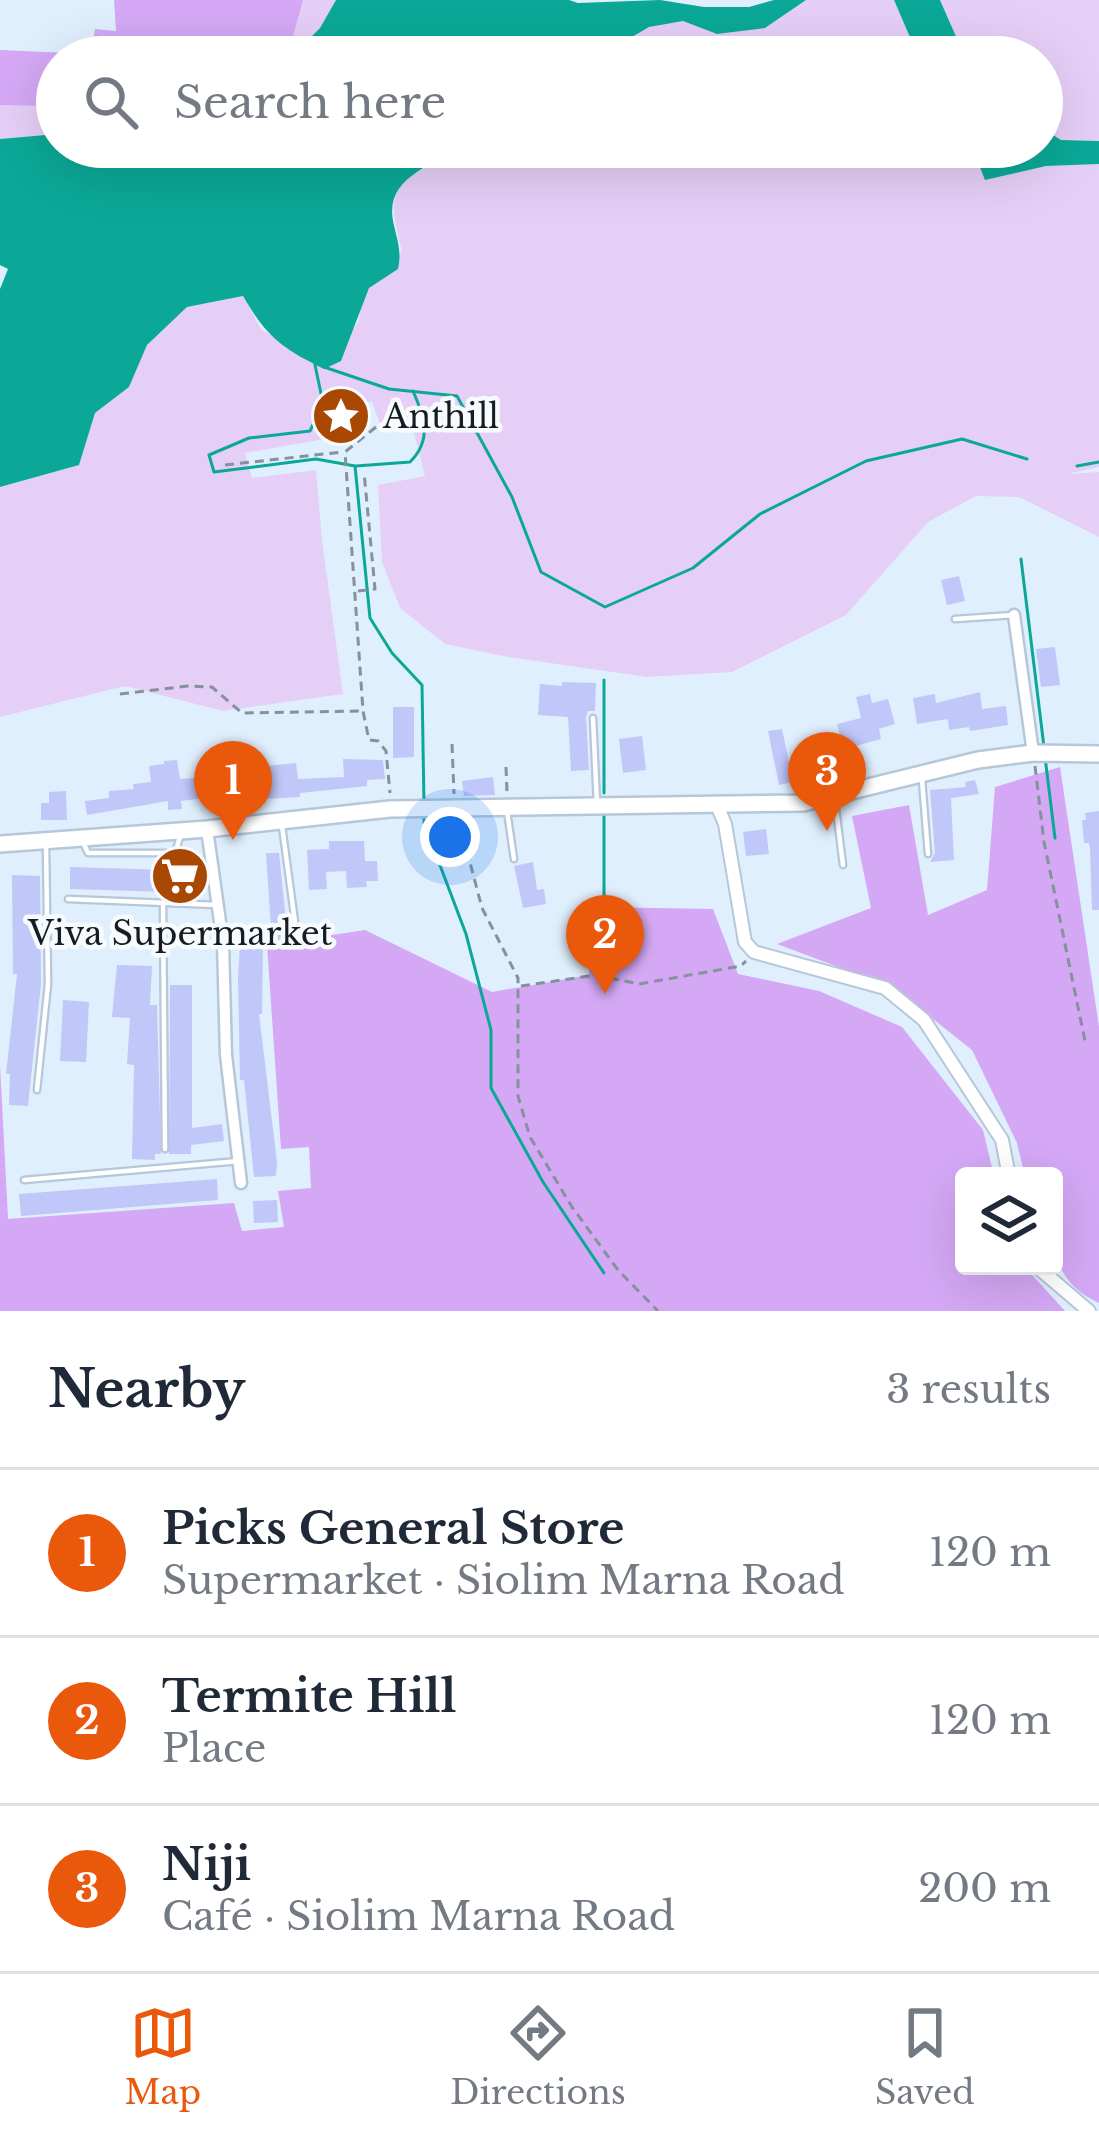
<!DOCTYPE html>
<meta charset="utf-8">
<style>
:root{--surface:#fff;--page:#f6f6f7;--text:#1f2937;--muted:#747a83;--line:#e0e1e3;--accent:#ea580c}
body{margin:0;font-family:"Libre Baskerville",serif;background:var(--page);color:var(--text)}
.controls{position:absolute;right:36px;bottom:36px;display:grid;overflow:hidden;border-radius:12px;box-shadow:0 12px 48px #0002}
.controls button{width:108px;height:108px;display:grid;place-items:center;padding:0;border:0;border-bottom:3px solid var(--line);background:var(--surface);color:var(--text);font:60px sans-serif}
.you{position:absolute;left:450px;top:837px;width:42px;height:42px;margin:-30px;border:9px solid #fff;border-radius:50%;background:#1a73e8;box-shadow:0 0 0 18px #1a73e833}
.badge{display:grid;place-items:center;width:78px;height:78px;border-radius:50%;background:var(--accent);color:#fff;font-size:39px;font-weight:700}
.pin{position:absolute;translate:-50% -99px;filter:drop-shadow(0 3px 6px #0008)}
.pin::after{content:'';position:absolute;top:63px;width:42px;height:36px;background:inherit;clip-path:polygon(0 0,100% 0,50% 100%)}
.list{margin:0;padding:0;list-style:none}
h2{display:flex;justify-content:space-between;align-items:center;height:156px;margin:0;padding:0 48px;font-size:51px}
h2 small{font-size:39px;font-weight:400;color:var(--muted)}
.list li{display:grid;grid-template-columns:78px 1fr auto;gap:36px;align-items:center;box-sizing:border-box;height:168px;padding:0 48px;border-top:3px solid var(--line)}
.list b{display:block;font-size:45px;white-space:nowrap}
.list p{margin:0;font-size:39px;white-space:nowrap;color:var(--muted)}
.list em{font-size:39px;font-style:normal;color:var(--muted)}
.icon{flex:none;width:66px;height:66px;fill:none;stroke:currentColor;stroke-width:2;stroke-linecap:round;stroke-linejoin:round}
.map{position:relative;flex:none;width:1099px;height:1311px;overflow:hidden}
.search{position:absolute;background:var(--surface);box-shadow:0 12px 48px #0002;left:36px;right:36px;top:36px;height:132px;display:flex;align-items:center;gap:30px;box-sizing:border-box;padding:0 42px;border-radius:66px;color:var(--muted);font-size:45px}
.sheet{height:660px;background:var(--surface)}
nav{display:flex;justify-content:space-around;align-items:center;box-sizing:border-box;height:168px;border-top:3px solid var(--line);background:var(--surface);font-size:33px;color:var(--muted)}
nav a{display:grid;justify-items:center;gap:6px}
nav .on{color:var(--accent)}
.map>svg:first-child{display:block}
.green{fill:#e6cff7}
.forest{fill:#d4a8f5}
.water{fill:#0ba897}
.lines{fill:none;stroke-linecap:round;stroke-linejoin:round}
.stream{stroke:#0ba897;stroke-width:3}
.building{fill:#c0c7f9}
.service-casing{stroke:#b6c7d8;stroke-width:9}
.minor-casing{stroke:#b6c7d8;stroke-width:15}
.tertiary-casing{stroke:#b6c7d8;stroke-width:16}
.secondary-casing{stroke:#b6c7d8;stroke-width:20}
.path{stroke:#85919b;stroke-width:3;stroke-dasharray:9 6;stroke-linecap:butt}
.service{stroke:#fff;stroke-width:4.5}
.minor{stroke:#fff;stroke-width:10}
.tertiary{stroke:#fff;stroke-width:12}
.secondary{stroke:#fff;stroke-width:15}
.labels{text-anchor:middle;stroke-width:9;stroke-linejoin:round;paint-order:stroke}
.poi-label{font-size:33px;fill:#151c22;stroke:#f7fbfe;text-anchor:start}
</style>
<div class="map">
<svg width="1099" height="1311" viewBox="0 0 1099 1311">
<rect width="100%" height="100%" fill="#e0effd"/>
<g class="green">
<polygon points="301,0 336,0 320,28 291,57 257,57"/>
<polygon points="806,0 894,0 909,35 928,57 577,57 577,49 608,51 649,27 683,20 717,34 765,28"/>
<polygon points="940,0 1099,0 1099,141 1061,140 1042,128 1042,57 965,57"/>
<polygon points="0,103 57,105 57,134 0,139"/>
<path d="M462 147H972L986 180 1046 166 1099 164V467L1067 474 1099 472V537L1019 497 976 496 928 522 846 615 732 672 647 677 508 657 445 644 400 608 382 562 378 485 425 476 411 421 381 427 372 402 333 403 336 437 245 453 252 478 316 470 322 540 343 694 223 711 125 686 0 717V487L79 465 95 413 129 387 147 345 187 307 243 296 261 329 324 368 359 321 360 304 369 288 402 251C380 173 405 184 462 147Z"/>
</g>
<g class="forest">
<polygon points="114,0 303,0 287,57 57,57 57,106 0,105 0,50 91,54 95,29 116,31"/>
<path d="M1060 767 1099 1027V1303C1042 1277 1054 1230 1054 1176H1025L1017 1143 972 1050 894 988 777 944 871 908 852 816 909 805 928 915 987 890 995 787Z"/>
<polygon points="593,907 713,909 738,974 819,991 902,1027 983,1130 994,1176 964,1176 964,1266 1024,1266 1065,1311 0,1311 0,1065 8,1219 234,1203 242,1231 284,1227 278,1191 311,1188 309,1147 281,1149 267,945 365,930 492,992 589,975"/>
</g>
<g class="water">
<polygon points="336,0 569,0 578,3 660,0 704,7 749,7 774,0 806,0 765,28 717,34 683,21 649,27 608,51 578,49 577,57 291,57 320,28"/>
<polygon points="894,0 940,0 965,57 928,57 909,35"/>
<polygon points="1042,128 1061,140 1099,141 1099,164 1046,166 985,180 972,147 1042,147"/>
<path d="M57 134V147H462C432 166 385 177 393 221 397 240 402 250 398 269L369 288 341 361 324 369C281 348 266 336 243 296L187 307 147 345 129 387 95 413 79 465 0 487V289L8 269 0 265V139Z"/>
</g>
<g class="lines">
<g class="stream">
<polyline points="315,365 323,403 310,431 249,438 209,455 214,472 316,459 355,466 370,618 392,653 422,685 424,804"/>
<polyline points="324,367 389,389 457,396 512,497 541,572 605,607 693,568 760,514 866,461 962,439 1027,459"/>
<path d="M356 466 410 462C432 440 425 418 413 391"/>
<polyline points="1077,466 1099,462"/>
<polyline points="1021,559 1044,747"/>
<polyline points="604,680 604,793"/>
<polyline points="1045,757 1055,838"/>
<polyline points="424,814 424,823 466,934 491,1030 491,1088 543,1182 604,1273"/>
<polyline points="604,815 604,899"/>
</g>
</g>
<g class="building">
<polygon points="959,576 965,601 947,605 941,580"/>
<polygon points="1055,647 1060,685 1041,687 1036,649"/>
<polygon points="562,682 596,683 595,711 588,711 586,717 589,770 571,771 568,717 538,715 540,684 562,686"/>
<polygon points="980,692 982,709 1006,706 1008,725 970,731 969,727 949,730 948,719 917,724 913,698 935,694 936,703"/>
<polygon points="870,694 872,703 888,699 895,724 879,729 881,739 856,746 862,770 849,773 837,724 861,718 856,697"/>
<polygon points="393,707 414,707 414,757 393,758"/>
<polygon points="782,729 793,782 779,785 768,731"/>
<polygon points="642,736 646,770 623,773 619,739"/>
<polygon points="255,758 256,767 296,763 298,779 344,777 343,759 383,760 385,779 367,780 367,786 300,793 300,797 243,800 242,793 181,801 182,809 168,810 168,801 87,815 85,801 109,798 109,791 134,789 133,784 151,782 149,766 164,764 164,761 177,760 180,779 210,777 209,769 239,765 239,760"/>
<polygon points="493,777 495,795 464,796 462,781"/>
<polygon points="975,780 979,794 951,798 954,860 930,862 935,853 930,790 966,787 965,782"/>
<polygon points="66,791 67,820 41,820 41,803 49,803 49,792"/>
<polygon points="1099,811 1099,910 1092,910 1090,848 1089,843 1084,843 1082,820 1086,820 1085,813"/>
<polygon points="766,829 769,854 746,856 743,832"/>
<polygon points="329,841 364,841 365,861 377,861 378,881 366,881 367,887 347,888 346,871 326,872 327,889 309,890 307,850 329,849"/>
<polygon points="266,853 279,853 288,941 263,942 262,1014 259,1014 277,1162 276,1176 254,1177 244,1080 240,1080 238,977 241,929 269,931 271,927"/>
<polygon points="533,862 537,890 544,889 546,904 523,908 514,866"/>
<polygon points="70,867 199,871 198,893 70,889"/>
<polygon points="12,875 40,876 41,984 28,1106 9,1105 10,1074 6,1074 17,974 13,974"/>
<polygon points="117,965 152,966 150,1005 157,1005 161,1154 155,1154 155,1160 132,1159 134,1065 127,1064 130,1018 112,1017"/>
<polygon points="170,985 192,985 192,1128 222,1124 224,1141 191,1145 191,1154 169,1154"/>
<polygon points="63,1000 89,1002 86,1062 60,1061"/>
<polygon points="217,1179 218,1200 21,1216 19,1194"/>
<polygon points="277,1200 278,1222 254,1223 253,1201"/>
</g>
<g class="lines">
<defs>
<g id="service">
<polyline points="955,619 1014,615"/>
<polyline points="593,718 597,804"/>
<polyline points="922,780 928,854"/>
<polyline points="835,801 843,865"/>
<polyline points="507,811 514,859"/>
<polyline points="282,826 295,922"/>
<polyline points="82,840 88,853 175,853 180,837"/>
<polyline points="68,899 217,905"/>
<polyline points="163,903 165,1149"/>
<polyline points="37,1090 48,984 46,846"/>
<polyline points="24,1180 239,1161"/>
</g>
<g id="minor">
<polyline points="1014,615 1033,753"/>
<polyline points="207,829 223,943 226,1055 241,1183"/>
</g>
<g id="tertiary">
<polyline points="717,805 725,824 745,942 754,952 885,988 924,1020 1002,1140 1009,1176"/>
<polyline points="1036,1266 1089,1311"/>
</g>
<polyline id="secondary" points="0,844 207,829 390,809 803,803 978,760 1033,753 1099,754"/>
</defs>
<use href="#service" class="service-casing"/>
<use href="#minor" class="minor-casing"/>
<use href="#tertiary" class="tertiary-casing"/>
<use href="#secondary" class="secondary-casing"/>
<g class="path">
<polyline points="376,427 345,452 363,711 369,740 378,741 386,751 390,793"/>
<polyline points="225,465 342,452"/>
<polyline points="358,591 375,589 364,472"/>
<polyline points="120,694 188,686 212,687 242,713 362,711"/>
<polyline points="452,744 454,794"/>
<polyline points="1035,766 1044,842 1086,1046"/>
<polyline points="506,767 507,792"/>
<polyline points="459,821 482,908 518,978 518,1096 530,1137 572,1207 618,1270 658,1311"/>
<polyline points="521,986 596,975 639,984 741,966 746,961"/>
</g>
<use href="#service" class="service"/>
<use href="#minor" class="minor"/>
<use href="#tertiary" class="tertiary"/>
<use href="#secondary" class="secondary"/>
</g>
<defs>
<symbol id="sight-disc" viewBox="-11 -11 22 22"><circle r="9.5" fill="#a94803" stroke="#f7fbfe"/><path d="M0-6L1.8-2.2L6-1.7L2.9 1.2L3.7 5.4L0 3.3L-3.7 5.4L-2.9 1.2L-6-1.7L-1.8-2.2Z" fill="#fff"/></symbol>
<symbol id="supermarket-disc" viewBox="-11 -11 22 22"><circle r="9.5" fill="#a94803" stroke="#f7fbfe"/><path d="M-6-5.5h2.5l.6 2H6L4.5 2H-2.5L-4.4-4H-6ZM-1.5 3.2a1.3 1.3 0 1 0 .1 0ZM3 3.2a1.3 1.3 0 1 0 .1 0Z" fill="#fff"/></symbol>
</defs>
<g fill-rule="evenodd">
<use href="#sight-disc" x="308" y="383" width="66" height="66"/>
<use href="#supermarket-disc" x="147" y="843" width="66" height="66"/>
</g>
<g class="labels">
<g class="poi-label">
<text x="383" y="428">Anthill</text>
<text x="180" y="945" text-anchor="middle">Viva Supermarket</text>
</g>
</g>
</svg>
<div class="controls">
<button><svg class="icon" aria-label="layers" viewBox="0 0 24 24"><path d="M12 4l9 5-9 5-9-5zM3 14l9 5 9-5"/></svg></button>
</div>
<div class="you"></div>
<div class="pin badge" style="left:233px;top:840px">1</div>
<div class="pin badge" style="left:605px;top:994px">2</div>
<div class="pin badge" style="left:827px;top:831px">3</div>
<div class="search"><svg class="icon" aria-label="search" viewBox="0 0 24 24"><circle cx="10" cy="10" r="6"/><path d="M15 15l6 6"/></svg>Search here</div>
</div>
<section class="sheet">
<h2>Nearby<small>3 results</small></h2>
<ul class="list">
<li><span class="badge">1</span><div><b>Picks General Store</b><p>Supermarket · Siolim Marna Road</p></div><em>120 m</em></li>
<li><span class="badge">2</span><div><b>Termite Hill</b><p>Place</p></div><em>120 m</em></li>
<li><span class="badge">3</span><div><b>Niji</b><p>Café · Siolim Marna Road</p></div><em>200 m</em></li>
</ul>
</section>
<nav>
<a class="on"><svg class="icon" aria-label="map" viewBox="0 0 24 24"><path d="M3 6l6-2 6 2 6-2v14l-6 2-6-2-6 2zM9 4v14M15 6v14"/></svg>Map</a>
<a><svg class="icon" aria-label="directions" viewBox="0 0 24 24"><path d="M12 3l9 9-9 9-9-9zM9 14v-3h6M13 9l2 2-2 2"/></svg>Directions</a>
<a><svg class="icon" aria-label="saved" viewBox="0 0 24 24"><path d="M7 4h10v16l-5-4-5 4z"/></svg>Saved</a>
</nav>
